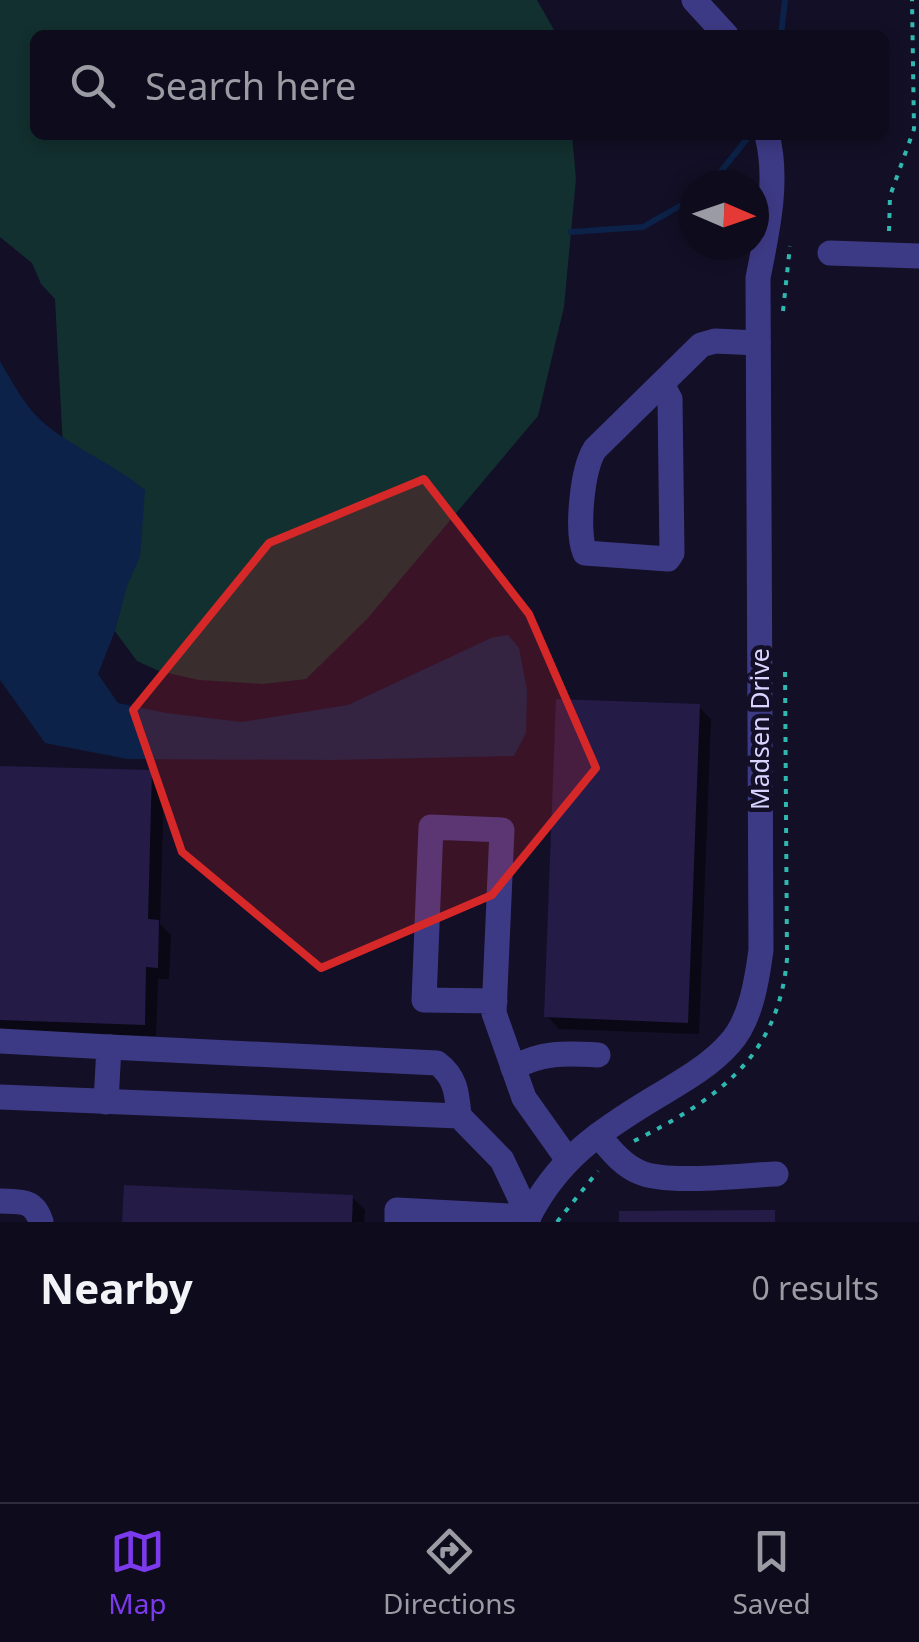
<!DOCTYPE html>
<style>
:root{--surface:#0e0b1c;--page:#171425;--text:#f1f3f6;--muted:#9b9ba3;--line:#2e2b3b;--accent:#7c3aed}
body{margin:0;font-family:"Noto Sans",sans-serif;background:var(--page);color:var(--text)}
.compass{position:absolute;left:679px;top:170px;width:90px;height:90px;border-radius:50%;background:var(--surface);box-shadow:0 5px 15px #0003;rotate:92deg}
.list{margin:0;padding:0;list-style:none}
h2{display:flex;justify-content:space-between;align-items:center;height:130px;margin:0;padding:0 40px;font-size:42px}
h2 small{font-size:32px;font-weight:400;color:var(--muted)}
.icon{flex:none;width:55px;height:55px;fill:none;stroke:currentColor;stroke-width:2;stroke-linecap:round;stroke-linejoin:round}
.map{position:relative;flex:none;width:919px;height:1222px;overflow:hidden}
.search{position:absolute;background:var(--surface);box-shadow:0 5px 15px #0003;left:30px;right:30px;top:30px;height:110px;display:flex;align-items:center;gap:25px;box-sizing:border-box;padding:0 35px;border-radius:15px;color:var(--muted);font-size:38px}
.sheet{height:280px;background:var(--surface)}
nav{display:flex;justify-content:space-around;align-items:center;box-sizing:border-box;height:140px;border-top:2px solid var(--line);background:var(--surface);font-size:28px;color:var(--muted)}
nav a{display:grid;justify-items:center;gap:5px}
nav .on{color:var(--accent)}
.map>svg:first-child{display:block}
.green{fill:#12302f}
.water{fill:#0c2248}
.shadow{fill:#0007}
.lines{fill:none;stroke-linecap:round;stroke-linejoin:round}
.stream{stroke:#0c2248;stroke-width:6}
.building{fill:#241b47}
.path{stroke:#2fb8b0;stroke-width:4;stroke-dasharray:5 8;stroke-linecap:butt}
.minor{stroke:#3d3a85;stroke-width:25}
.marked{fill:#d62828;fill-opacity:0.2;stroke:#d62828;stroke-width:8;stroke-linejoin:round}
.labels{text-anchor:middle;stroke-width:9;stroke-linejoin:round;paint-order:stroke}
.street-label{font-size:25px;fill:#d9d4ff;stroke:#130f26}
</style>
<div class="map">
<svg width="919" height="1222" viewBox="0 0 919 1222">
<rect width="100%" height="100%" fill="#130f26"/>
<polygon class="green" points="0,0 537,0 557,35 35,35 35,135 572,135 576,179 564,307 538,416 367,619 306,679 263,684 199,680 159,671 137,661 108,622 65,485 55,299 41,284 32,263 0,237"/>
<path class="water" d="M0 361C13 383 26 409 46 425 77 450 114 464 145 490L140 557 127 586 115 631 98 674 118 703 166 713 242 722 348 705 491 638 508 635 519 648 527 690 526 733 514 756 333 760 127 759 45 743 0 680Z"/>
<g class="shadow">
<polygon points="698,706 711,719 699,1034 559,1029 547,1016"/>
<polygon points="0,768 151,772 164,785 160,924 171,935 169,979 158,979 156,1036 0,1031"/>
<polygon points="352,1197 365,1210 364,1222 125,1222"/>
</g>
<g class="lines">
<g class="stream">
<polyline points="781,35 785,0"/>
<polyline points="710,185 750,135"/>
<polyline points="571,232 643,227 694,198"/>
</g>
</g>
<g class="building">
<polygon points="556,699 700,704 688,1023 544,1017"/>
<polygon points="0,766 152,770 148,919 159,920 158,968 146,967 145,1025 0,1020"/>
<polygon points="124,1185 353,1195 352,1222 122,1222"/>
<polygon points="775,1210 775,1222 619,1222 619,1211"/>
</g>
<g class="lines">
<g class="path">
<polyline points="889,231 890,196 914,129 912,0"/>
<polyline points="783,311 790,246"/>
<path d="M634 1141C717 1099 778 1058 787 959L785 666"/>
<polyline points="557,1222 598,1171"/>
</g>
<g class="minor">
<polyline points="694,0 726,35"/>
<polyline points="830,253 919,256"/>
<path d="M662 385 670 399 672 553 668 559 585 553C576 532 582 469 595 449L701 345 715 341 758 343"/>
<polyline points="495,1001 424,1000 431,827 502,830 494,1013 524,1098 568,1160"/>
<polyline points="0,1041 109,1047 106,1102"/>
<path d="M109 1047 437 1063C456 1077 457 1093 459 1116"/>
<path d="M513 1068C541 1052 566 1053 598 1055"/>
<polyline points="0,1097 459,1116 502,1160 529,1217 397,1210 397,1222"/>
<path d="M598 1135C610 1149 622 1165 639 1172 667 1185 744 1175 776 1174"/>
<path d="M0 1201C21 1202 34 1199 41 1222"/>
<path d="M526 1222C556 1160 598 1132 656 1097 681 1082 710 1066 730 1043 751 1020 757 980 761 950L758 278C767 232 779 181 767 135"/>
</g>
</g>
<path class="marked" d="M424 479 529 614 596 768 492 895 321 968 182 852 133 710 269 543Z"/>
<g class="labels">
<g class="street-label">
<text transform="translate(760 729) rotate(-90)" y="9">Madsen Drive</text>
</g>
</g>
</svg>
<svg class="compass" viewBox="-18 -18 36 36"><path d="M0-13l5 13h-10z" fill="#e53935"/><path d="M0 13l5-13h-10z" fill="#9b9ba3"/></svg>
<div class="search"><svg class="icon" aria-label="search" viewBox="0 0 24 24"><circle cx="10" cy="10" r="6"/><path d="M15 15l6 6"/></svg>Search here</div>
</div>
<section class="sheet">
<h2>Nearby<small>0 results</small></h2>
<ul class="list">
</ul>
</section>
<nav>
<a class="on"><svg class="icon" aria-label="map" viewBox="0 0 24 24"><path d="M3 6l6-2 6 2 6-2v14l-6 2-6-2-6 2zM9 4v14M15 6v14"/></svg>Map</a>
<a><svg class="icon" aria-label="directions" viewBox="0 0 24 24"><path d="M12 3l9 9-9 9-9-9zM9 14v-3h6M13 9l2 2-2 2"/></svg>Directions</a>
<a><svg class="icon" aria-label="saved" viewBox="0 0 24 24"><path d="M7 4h10v16l-5-4-5 4z"/></svg>Saved</a>
</nav>
